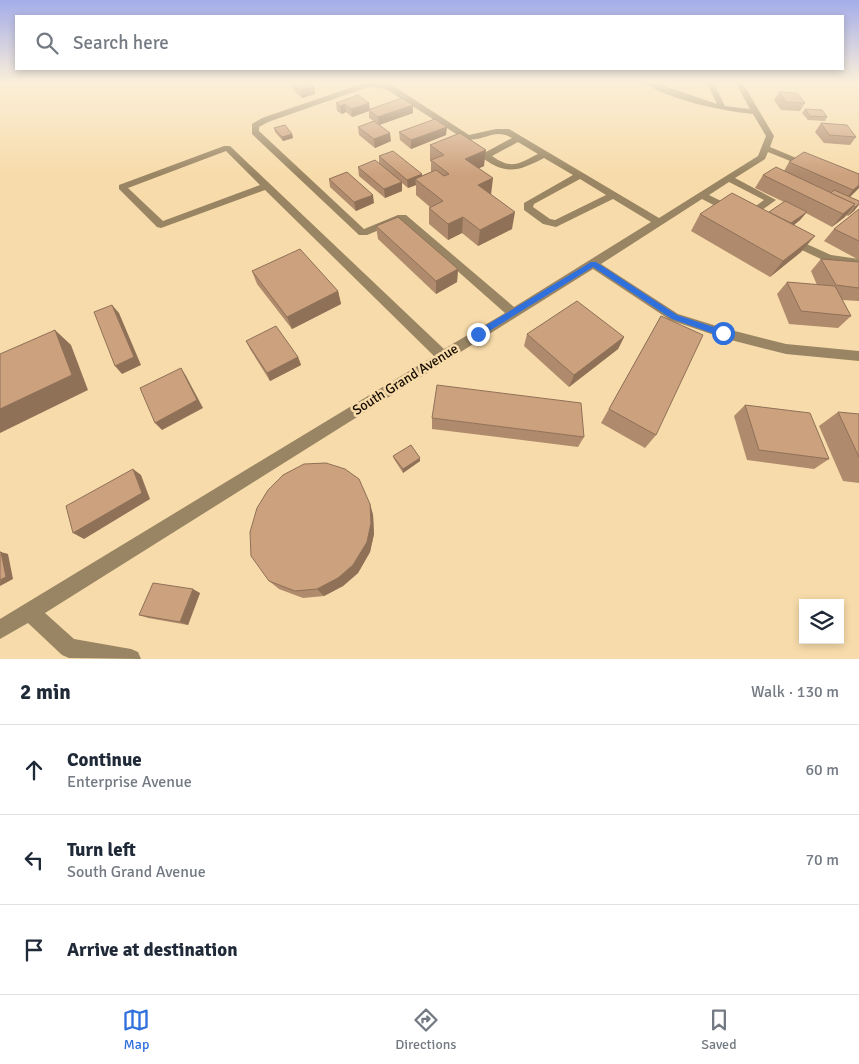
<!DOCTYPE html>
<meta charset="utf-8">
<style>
:root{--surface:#fff;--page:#f6f6f7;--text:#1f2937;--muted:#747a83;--line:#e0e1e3;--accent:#3070dd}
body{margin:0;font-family:Signika,sans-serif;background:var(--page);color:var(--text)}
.controls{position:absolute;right:15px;bottom:15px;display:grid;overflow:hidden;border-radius:0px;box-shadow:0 2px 8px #0003}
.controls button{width:45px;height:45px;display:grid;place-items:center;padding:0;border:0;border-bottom:1px solid var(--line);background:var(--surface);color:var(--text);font:25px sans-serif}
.stop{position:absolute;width:15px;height:15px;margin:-11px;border:4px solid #3070dd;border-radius:50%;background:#fff}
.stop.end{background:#3070dd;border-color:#fff;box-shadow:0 1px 5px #0008}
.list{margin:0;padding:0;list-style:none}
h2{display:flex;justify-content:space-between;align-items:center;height:65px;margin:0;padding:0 20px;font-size:21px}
h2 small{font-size:16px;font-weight:400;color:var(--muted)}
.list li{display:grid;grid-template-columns:32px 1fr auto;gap:15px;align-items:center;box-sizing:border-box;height:90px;padding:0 20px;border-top:1px solid var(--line)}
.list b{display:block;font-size:19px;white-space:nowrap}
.list p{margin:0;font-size:16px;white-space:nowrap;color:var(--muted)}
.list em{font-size:16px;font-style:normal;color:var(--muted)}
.icon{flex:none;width:28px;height:28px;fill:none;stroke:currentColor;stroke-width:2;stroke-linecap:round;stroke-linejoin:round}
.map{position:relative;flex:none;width:859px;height:659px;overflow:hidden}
.search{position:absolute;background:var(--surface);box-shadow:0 2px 8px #0003;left:15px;right:15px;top:15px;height:55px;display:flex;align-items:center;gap:12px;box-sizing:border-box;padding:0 18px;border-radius:0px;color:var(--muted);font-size:19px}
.sheet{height:335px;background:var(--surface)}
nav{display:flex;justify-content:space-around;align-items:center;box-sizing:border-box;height:70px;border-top:1px solid var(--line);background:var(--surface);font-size:14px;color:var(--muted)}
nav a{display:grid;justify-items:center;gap:2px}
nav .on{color:var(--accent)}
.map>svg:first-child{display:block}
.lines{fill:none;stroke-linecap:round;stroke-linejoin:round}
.minor{fill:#998563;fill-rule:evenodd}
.wall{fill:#af8a6c}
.shaded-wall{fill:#8f7158}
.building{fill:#cca17e;stroke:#8f7158}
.route{fill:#3070dd}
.labels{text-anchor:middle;stroke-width:5;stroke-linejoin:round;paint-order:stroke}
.street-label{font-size:14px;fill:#170d00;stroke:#f7dbaa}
</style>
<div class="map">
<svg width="859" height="659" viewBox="0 0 859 659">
<rect width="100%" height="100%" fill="#f7dbaa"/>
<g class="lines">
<g class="minor">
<path d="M643 82H653L717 104 706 82H713L725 106 750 109 735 82H742L774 136 770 147 813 165 811 167H805L768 152 765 159 735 178 776 200 751 218H743L742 216 764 200 729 182 709 195 735 208V212H727L702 199 601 264 678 314 723 328 786 344 859 351V361L786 354 723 338 670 320 593 269 45 613 74 639 131 649 138 652 141 659 69 658 62 655 28 623 0 639V619L434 356 265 190 161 228 157 227 119 189V185L224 146H230L444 349 505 313 401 221 367 235H359L252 134V124L262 118 364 83H381L392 85 469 135 496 129H509L659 218 758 156 766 136 753 114C722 111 669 100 643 82ZM368 87 386 89 464 139C484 143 494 127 512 138L484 153V159C508 176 520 170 544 158L573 175 524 203V210L543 224 556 227 613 199 651 222 514 307 406 215H398L364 229 259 131V127L268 122ZM518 142 538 154C518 164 512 170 492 156ZM226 151 260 185 163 221 128 188ZM580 179 606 195 555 220 550 219 533 207 534 204Z"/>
<polygon points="791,237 831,255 859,259 859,267 825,261 787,243 786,241"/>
</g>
</g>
<g class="wall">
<polygon points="292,83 314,86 315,94 302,98 294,91"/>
<polygon points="779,92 805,103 800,111 781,110 774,100"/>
<polygon points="336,103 369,109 413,113 379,125 391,141 375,148 359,135 358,127 374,121 369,118 369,111 352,117 346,112 342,114 337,111"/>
<polygon points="805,109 827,117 825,121 808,120 802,113"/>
<polygon points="821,123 856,137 850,145 824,143 815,132"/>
<polygon points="274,128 292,134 293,138 283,141 275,132"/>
<polygon points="399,132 446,135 411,149 400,140"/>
<polygon points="430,145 484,166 479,168 491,195 512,229 478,246 462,233 448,240 429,224 429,208 430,207 416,195 416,185 408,188 402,183 402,191 385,198 359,176 358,167 379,164 379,156 422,176 431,172 431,162 430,161"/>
<polygon points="789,162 857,190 850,197 859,201 859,205 854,211 848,216 846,215 832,227 806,213 800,220 794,225 801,252 770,277 691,231 700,214 769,212 784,202 755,188 763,175 784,171"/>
<polygon points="329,179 374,203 356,211 330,187"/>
<polygon points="859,209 859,260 824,241 834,229"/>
<polygon points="376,226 458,269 457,282 436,294 378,239"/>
<polygon points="821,259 859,262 859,301 842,300 851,316 838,328 789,324 777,294 787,282 817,285 811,271"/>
<polygon points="252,271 338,291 341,304 292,329 257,284"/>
<polygon points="661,316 656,435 645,448 601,423"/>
<polygon points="527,334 624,337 618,349 569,387 524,346"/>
<polygon points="246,341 298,357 301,365 270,381 250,349"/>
<polygon points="745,405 829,459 814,469 747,460 734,416"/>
<polygon points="838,412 859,414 859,483 843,481 819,426"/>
<polygon points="432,418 584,437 578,447 432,429"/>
<polygon points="393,456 420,461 403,473 394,459"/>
<polygon points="370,504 373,515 374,534 370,552 358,573 343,586 324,596 303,598 279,589 269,581"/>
<polygon points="200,593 188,625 148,618 139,615"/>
</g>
<g class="shaded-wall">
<polygon points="314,86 315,94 302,98 301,90"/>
<polygon points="369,103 370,110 368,110 369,111 352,117 351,109"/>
<polygon points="345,104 346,112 342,114 340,106"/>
<polygon points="413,105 413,113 379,125 378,117"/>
<polygon points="447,127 446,135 411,149 411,140"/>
<polygon points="390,133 391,141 375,148 374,139"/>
<polygon points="292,134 293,138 283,141 282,137"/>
<polygon points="486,150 484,166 464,175 465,159"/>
<polygon points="422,174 422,182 415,179 416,185 408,188 407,180"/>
<polygon points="493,178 491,195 478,185"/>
<polygon points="402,182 402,191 385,198 384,189"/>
<polygon points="859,185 859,188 857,190 843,203 853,190"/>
<polygon points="373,195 374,203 356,211 354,202"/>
<polygon points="855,204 845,217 832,227 843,214"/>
<polygon points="859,204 854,211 848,216 855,207"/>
<polygon points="515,212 512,229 478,246 480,230"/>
<polygon points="807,212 800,220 784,233 790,224"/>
<polygon points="463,217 462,233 448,240 448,224"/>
<polygon points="815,236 801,252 770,277 783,261"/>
<polygon points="458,269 457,282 436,294 436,281"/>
<polygon points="338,291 341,304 292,329 287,317"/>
<polygon points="112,305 119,313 141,365 122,374 115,366"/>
<polygon points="55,330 71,345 88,390 0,433 0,409"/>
<polygon points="624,337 618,349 569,387 574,375"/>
<polygon points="298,357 301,365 270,381 267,373"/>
<polygon points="181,368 186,376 203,408 162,430 155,423"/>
<polygon points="420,458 420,461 403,473 403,469"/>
<polygon points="133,469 141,475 150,499 84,539 73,533"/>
<polygon points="370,504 373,515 374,534 370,552 358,573 343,586 324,596 317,589"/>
<polygon points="1,552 8,554 13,579 0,586"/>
<polygon points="193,589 200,593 188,625 180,622"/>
</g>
<g class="building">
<polygon points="294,82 309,82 314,86 301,90 292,83"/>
<polygon points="779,92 797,93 805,103 786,102"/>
<polygon points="358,95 369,103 351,109 345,104 340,106 336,103"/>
<polygon points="402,98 413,105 378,117 368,110"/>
<polygon points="805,109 822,110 827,117 810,116"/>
<polygon points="435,119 447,127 411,140 399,132"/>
<polygon points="374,121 390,133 374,139 358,127"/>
<polygon points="821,123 847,125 856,137 829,135"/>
<polygon points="285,125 292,134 282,137 274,128"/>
<polygon points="460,133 486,150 465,159 493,178 478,185 515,212 480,230 463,217 448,224 429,208 443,201 415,179 436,170 444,176 449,174 431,160 444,155 430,145"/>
<polygon points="393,151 422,174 407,180 379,156"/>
<polygon points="804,152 859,174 859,185 853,190 789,162"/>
<polygon points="375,160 402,182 384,189 358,167"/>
<polygon points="776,167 855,204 843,214 763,175"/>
<polygon points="347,172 373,195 354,202 329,179"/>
<polygon points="834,190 859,201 859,204 855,207 853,206 855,204 831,193"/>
<polygon points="732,193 815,236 783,261 700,214"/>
<polygon points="785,201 807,212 791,223 769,212"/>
<polygon points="859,209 859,241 834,229"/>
<polygon points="398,217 458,269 436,281 376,226"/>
<polygon points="300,249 338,291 287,317 252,271"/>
<polygon points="821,259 859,262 859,288 836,285"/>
<polygon points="787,282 835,286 851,316 801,311"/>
<polygon points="577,301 624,337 574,375 527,334"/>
<polygon points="112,305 134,357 115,366 94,312"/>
<polygon points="661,316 703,335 656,435 609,409"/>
<polygon points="276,326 298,357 267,373 246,341"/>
<polygon points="55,330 72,375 0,409 0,354"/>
<polygon points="181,368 197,400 155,423 140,388"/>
<polygon points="437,385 581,403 584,437 432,418"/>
<polygon points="745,405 810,413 829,459 759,450"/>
<polygon points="838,412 859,414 859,457"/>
<polygon points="411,445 420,458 403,469 393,456"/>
<polygon points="326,463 345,469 359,479 370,504 371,523 367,542 353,565 338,578 317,589 295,591 269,581 251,556 250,532 257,508 268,490 283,475 304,464"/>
<polygon points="133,469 142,493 73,533 66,506"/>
<polygon points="0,552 1,552 6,577 0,580"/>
<polygon points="153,583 193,589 180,622 139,615"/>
</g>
<linearGradient id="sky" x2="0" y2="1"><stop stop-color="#a4ade9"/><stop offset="0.47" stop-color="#fbefd9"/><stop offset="1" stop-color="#fbefd9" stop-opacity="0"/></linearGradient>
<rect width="859" height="175" fill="url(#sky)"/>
<polygon class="route" points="591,262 596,262 677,315 726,331 726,336 723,337 672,319 593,267 481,336 475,336 475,332"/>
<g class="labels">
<g class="street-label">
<text transform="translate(405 379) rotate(-32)" y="5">South Grand Avenue</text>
</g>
</g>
</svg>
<div class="controls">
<button><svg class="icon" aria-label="layers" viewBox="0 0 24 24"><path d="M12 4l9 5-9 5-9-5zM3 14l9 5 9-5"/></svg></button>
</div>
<div class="stop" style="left:723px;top:333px"></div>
<div class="stop end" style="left:478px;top:334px"></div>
<div class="search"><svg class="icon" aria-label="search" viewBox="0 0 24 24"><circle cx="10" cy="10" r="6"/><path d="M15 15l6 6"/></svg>Search here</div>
</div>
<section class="sheet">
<h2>2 min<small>Walk · 130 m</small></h2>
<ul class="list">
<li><svg class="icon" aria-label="ahead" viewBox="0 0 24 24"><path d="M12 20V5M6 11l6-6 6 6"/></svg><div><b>Continue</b><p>Enterprise Avenue</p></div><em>60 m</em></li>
<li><svg class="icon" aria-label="left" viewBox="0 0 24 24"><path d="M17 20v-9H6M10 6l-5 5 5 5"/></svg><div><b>Turn left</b><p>South Grand Avenue</p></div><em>70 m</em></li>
<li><svg class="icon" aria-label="arrive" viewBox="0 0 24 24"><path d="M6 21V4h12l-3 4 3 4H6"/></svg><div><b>Arrive at destination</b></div></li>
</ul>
</section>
<nav>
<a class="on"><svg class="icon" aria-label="map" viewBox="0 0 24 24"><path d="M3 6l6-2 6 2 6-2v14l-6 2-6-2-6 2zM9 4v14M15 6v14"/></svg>Map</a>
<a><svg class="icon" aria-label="directions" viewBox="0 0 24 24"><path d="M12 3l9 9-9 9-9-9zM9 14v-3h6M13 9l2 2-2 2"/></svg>Directions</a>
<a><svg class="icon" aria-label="saved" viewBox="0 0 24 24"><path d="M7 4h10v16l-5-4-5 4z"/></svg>Saved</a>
</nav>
